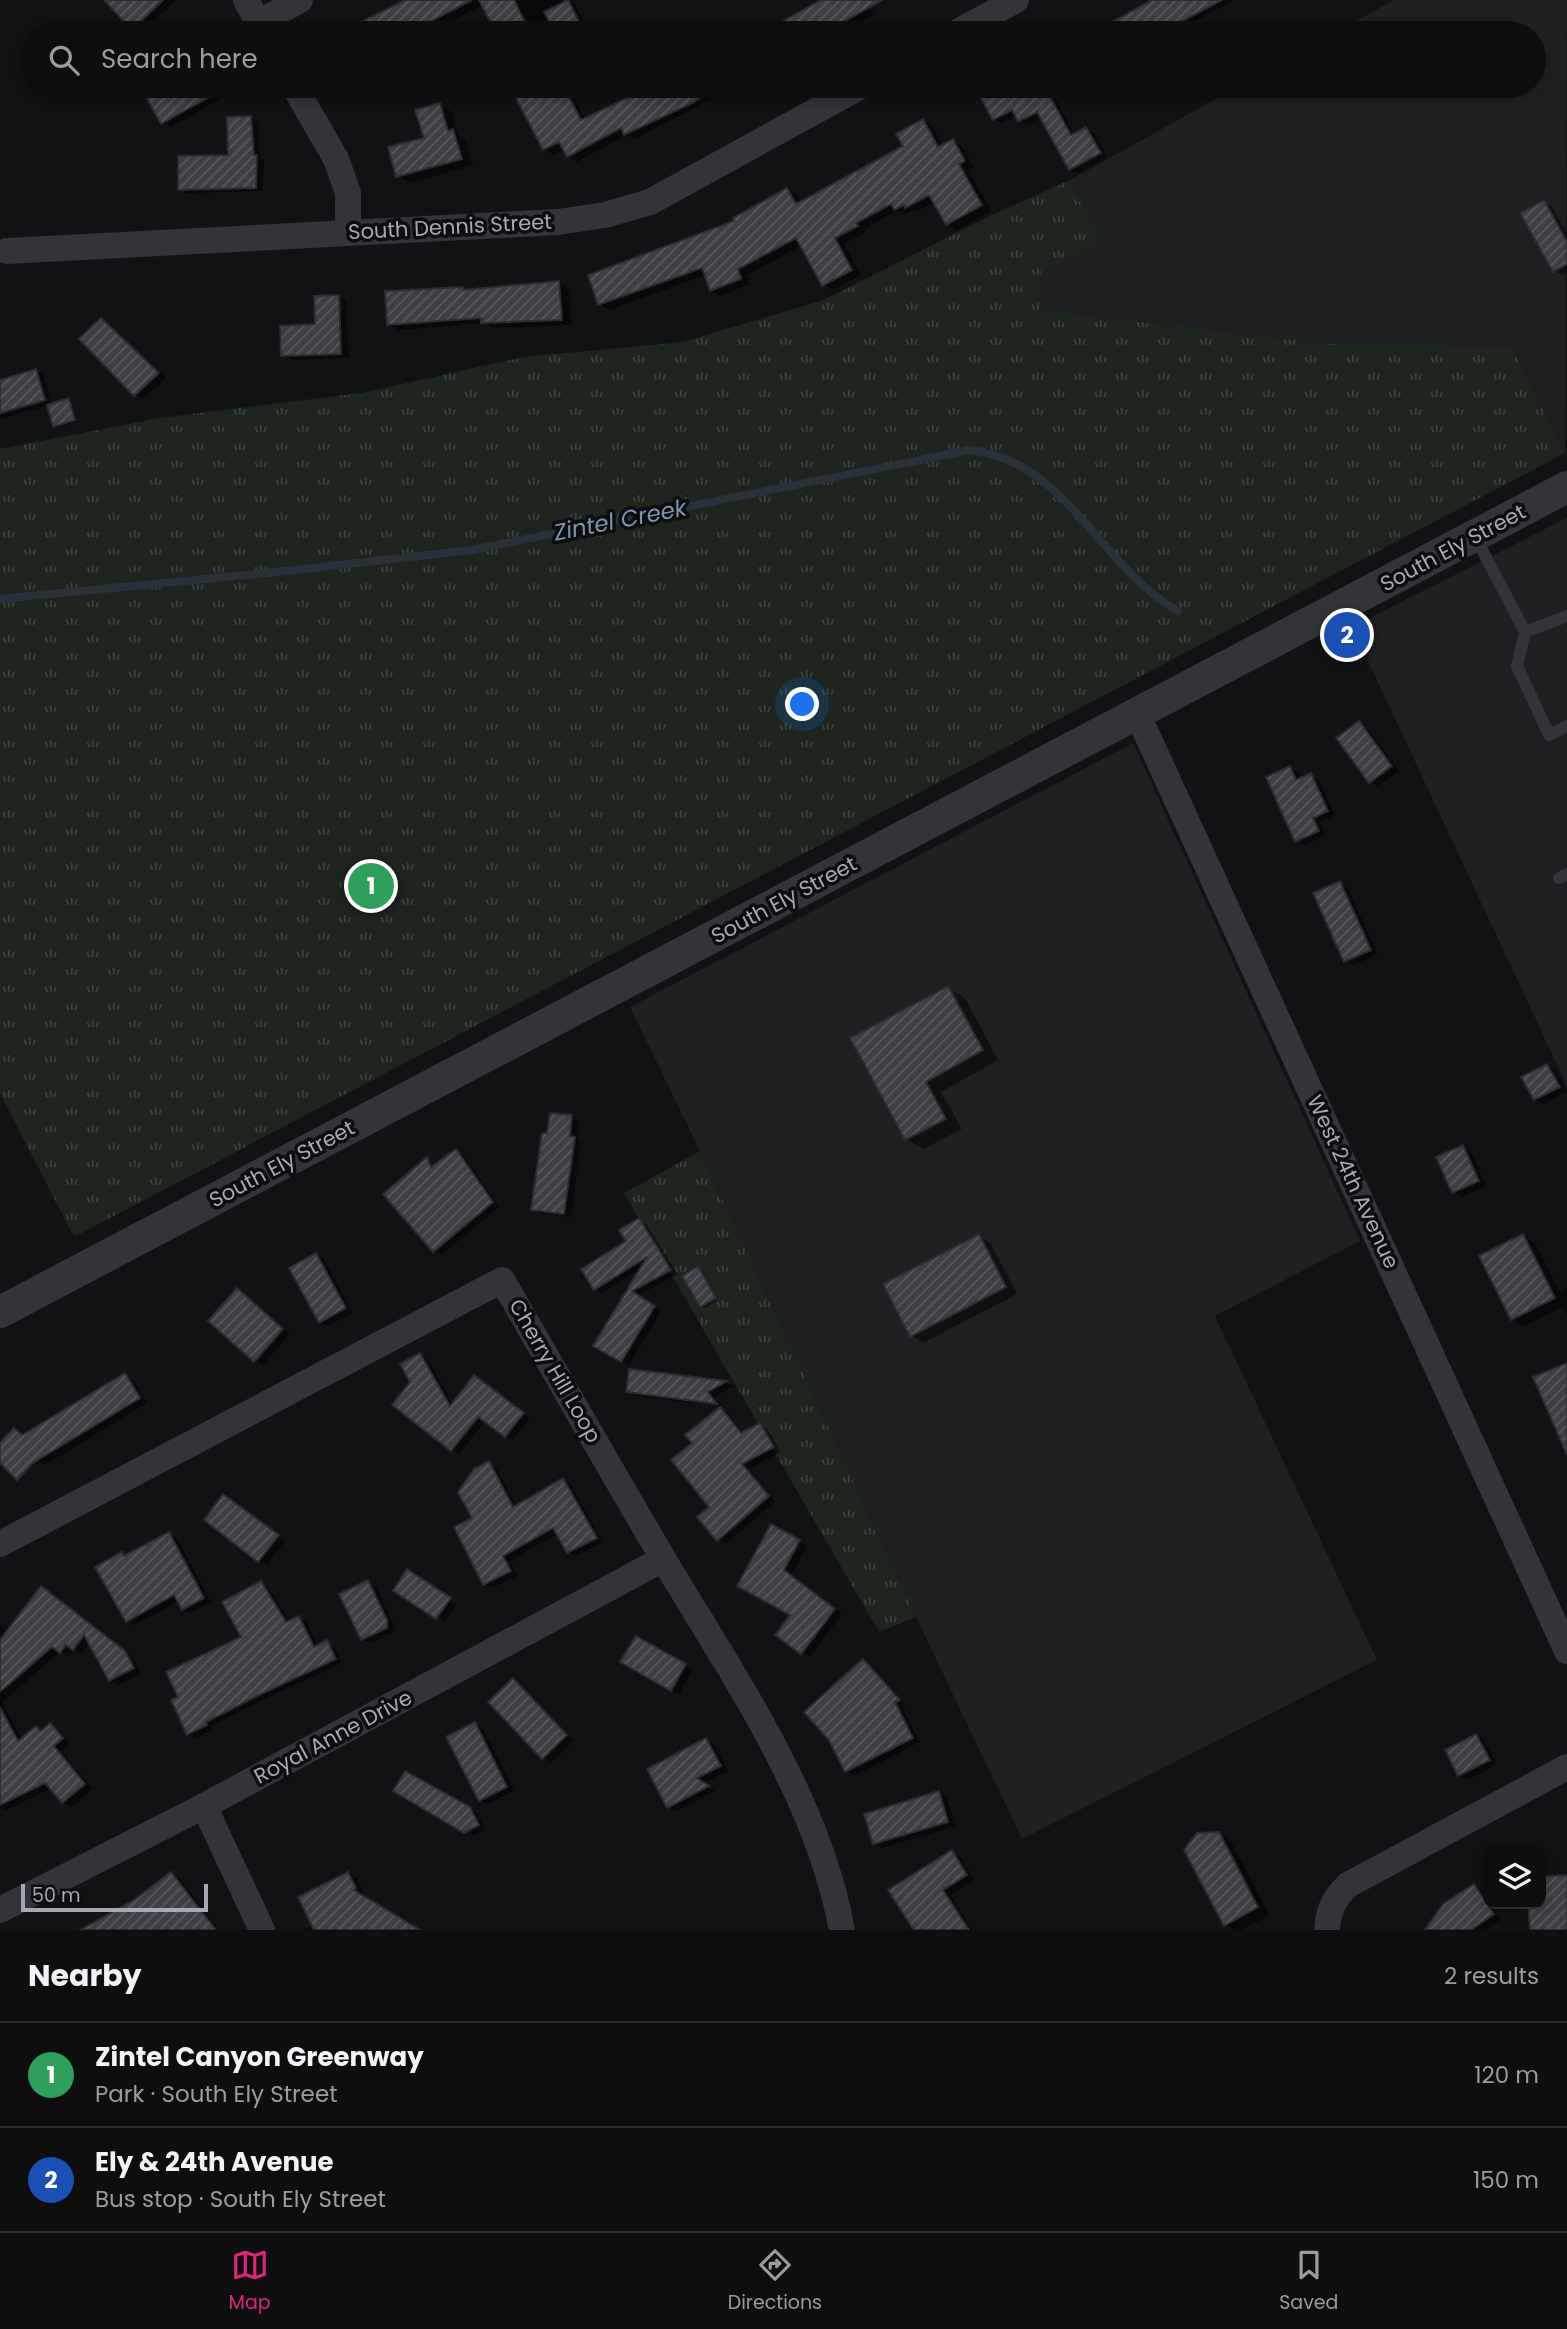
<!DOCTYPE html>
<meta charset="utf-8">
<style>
:root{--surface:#0e0e0f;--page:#171718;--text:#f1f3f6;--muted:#9b9c9e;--line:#2e2e2f;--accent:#db2777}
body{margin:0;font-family:Poppins,sans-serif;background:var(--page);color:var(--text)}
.controls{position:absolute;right:21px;bottom:21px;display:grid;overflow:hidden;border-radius:14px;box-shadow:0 4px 10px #0003}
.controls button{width:63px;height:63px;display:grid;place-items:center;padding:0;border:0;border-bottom:2px solid var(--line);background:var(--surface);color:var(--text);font:35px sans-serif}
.scale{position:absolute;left:21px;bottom:18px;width:187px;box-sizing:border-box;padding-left:7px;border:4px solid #a4a9b5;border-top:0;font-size:19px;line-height:24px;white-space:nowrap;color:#a4a9b5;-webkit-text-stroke:5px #0d0d0f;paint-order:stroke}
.you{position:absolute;left:803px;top:705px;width:24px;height:24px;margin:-18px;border:5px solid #fff;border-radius:50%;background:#1a73e8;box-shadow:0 0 0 10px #1a73e833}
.badge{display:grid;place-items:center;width:46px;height:46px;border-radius:50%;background:var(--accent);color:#fff;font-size:23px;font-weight:700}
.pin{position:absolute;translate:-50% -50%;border:4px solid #fff;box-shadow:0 2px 7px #0006}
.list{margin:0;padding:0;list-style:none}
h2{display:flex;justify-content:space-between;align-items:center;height:91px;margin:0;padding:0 28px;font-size:30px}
h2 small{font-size:23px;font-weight:400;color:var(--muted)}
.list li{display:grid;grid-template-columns:46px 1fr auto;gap:21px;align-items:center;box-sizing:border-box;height:105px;padding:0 28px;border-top:2px solid var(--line)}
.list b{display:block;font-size:26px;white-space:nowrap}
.list p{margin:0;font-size:23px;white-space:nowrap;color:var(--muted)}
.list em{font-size:23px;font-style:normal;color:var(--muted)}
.icon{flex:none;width:38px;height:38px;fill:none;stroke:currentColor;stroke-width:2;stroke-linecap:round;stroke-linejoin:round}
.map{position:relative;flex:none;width:1567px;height:1930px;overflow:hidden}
.search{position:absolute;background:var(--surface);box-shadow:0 4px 10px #0003;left:21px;right:21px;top:21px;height:77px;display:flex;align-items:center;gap:18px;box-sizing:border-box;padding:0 24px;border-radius:38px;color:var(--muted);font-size:26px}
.sheet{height:301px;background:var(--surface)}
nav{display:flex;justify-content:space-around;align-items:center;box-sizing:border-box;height:98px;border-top:2px solid var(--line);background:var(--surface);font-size:19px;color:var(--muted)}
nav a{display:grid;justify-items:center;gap:4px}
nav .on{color:var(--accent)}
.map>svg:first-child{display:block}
.built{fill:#1f1e21}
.park{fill:url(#park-tufts)}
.shadow{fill:#0007}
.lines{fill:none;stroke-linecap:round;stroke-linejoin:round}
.stream{stroke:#293138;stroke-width:8}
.building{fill:url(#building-hatch);stroke:#2d2c30;stroke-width:2}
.service{stroke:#333439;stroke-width:12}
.minor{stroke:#333439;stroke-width:26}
.tertiary{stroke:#333439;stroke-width:32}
.labels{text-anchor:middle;stroke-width:7;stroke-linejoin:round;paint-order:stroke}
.street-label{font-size:21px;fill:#a4a9b5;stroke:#0d0d0f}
.water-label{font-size:23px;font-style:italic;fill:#7b96b0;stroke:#0d0d0f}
</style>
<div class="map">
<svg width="1567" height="1930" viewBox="0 0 1567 1930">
<defs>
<pattern id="park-tufts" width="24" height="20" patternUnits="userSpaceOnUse" patternTransform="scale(1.75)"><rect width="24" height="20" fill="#1d241e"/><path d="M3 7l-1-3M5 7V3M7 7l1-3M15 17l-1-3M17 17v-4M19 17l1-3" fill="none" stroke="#3b413c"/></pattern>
<pattern id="building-hatch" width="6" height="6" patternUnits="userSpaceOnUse" patternTransform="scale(1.75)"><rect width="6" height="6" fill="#3e3f44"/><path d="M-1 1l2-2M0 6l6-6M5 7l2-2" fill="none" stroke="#57585d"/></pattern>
</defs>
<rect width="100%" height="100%" fill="#121214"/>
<g class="built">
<polygon points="1394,0 1567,0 1565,453 1511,346 1330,344 1041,310 1042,270 1102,243 1068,181 1239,86 1534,86 1534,33 1334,33"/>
<polygon points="1567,518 1567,1086 1352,627"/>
<polygon points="1133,743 1360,1241 1215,1316 1377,1660 1022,1839 916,1617 700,1151 630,1007"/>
</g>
<g class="park">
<polygon points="1068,181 1103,243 1042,270 1041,310 1330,344 1511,346 1565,453 74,1237 0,1093 0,449 160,418 362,393 524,357 683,342 824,300 992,215"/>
<polygon points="700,1151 916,1617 879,1632 624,1193"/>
</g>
<g class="shadow">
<polygon points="118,0 176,0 141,33 133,28"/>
<polygon points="409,0 493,0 429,33 343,33"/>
<polygon points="503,0 573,0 590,33 557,33 550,21 526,33 498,33 486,9"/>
<polygon points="825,0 865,0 874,15 842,33 755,33 769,26 774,29"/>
<polygon points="1155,0 1234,0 1174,33 1092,33"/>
<polygon points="149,86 228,86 232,92 171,127 163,123 144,89"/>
<polygon points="352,86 385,86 365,96 354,90"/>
<polygon points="543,86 568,86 586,120 656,86 737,86 635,139 627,135 577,162 568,156 564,149 554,155 544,149 519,98"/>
<polygon points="991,86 1073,86 1054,96 1075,135 1086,129 1094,133 1107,157 1078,173 1070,169 1042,117 1027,125 1019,121 1017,116 1002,123 994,119 980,92"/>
<polygon points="440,105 452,112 458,135 465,139 473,165 410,183 398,176 426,139"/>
<polygon points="251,117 258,121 260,159 264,161 262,191 186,193 179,189 230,157"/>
<polygon points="923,121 933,127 943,146 953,141 962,146 974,167 968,170 991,211 957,230 947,224 935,202 916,212 913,210 905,215 898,210 865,229 866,232 844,244 861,275 833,290 824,285 802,245 747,275 750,284 721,296 711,290 706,275 609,310 599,304 737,222 787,190 797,195 801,203 905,147"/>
<polygon points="1544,202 1552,207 1567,234 1567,273 1562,275 1554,271"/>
<polygon points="559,283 569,289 572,325 493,328 485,323 399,330 388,324 463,289 467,291"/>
<polygon points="338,296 346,301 349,358 291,360 283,355 317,326"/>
<polygon points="101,320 109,325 166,378 143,399 135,394"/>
<polygon points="36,371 44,376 50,397 0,411 0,382"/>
<polygon points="51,400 52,405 68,400 72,402 77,422 58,427 54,425 49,405 0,419 0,415"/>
<polygon points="1359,723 1367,728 1399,771 1378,786 1370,781"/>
<polygon points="1290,768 1298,772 1301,779 1311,775 1319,780 1335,815 1320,822 1326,835 1304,845 1296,841"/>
<polygon points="1339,883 1347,888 1378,954 1354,965 1346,961"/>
<polygon points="948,988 965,998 998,1060 941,1092 962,1129 923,1149 906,1139"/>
<polygon points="1547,1066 1555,1070 1567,1091 1543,1104 1535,1099"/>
<polygon points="572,1117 579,1121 577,1140 581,1143 571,1217 540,1213 533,1209 549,1135"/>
<polygon points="1463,1147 1471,1152 1486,1186 1462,1197 1454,1192"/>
<polygon points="456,1152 464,1156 499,1207 441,1255 434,1251 427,1159 435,1166"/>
<polygon points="639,1220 646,1224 678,1274 637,1296 661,1311 629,1365 596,1345 642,1268 602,1293 595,1289 628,1241"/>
<polygon points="979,1236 991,1244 1017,1294 923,1343 911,1335"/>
<polygon points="1523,1236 1535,1243 1559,1291 1567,1287 1567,1315 1563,1307 1525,1326 1512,1319"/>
<polygon points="316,1255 324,1260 353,1313 328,1326 320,1322"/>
<polygon points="698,1268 702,1270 718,1300 705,1308 701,1306"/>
<polygon points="237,1291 290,1334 263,1365 255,1360"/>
<polygon points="420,1355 428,1359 453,1405 481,1381 530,1418 513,1440 486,1420 459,1454 452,1450 395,1404 412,1382"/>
<polygon points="630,1371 727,1383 733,1386 714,1397 722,1406 635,1396 628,1391"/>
<polygon points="125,1375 133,1380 147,1403 45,1465 37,1460"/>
<polygon points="720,1409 728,1413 744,1434 760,1425 768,1430 781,1452 748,1469 775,1501 726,1544 718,1539 694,1443"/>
<polygon points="489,1463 496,1468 517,1507 563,1480 571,1485 603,1542 576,1556 569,1552 558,1533 510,1561 517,1576 492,1588 485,1584 475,1519"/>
<polygon points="232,1500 285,1541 267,1565 259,1560"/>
<polygon points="771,1526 807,1546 791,1576 842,1614 810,1657 802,1653"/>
<polygon points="169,1534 177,1538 211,1602 191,1613 183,1609 179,1601 135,1625 127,1621 122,1554 126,1556"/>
<polygon points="415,1576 457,1604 445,1622 395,1590"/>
<polygon points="368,1582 376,1587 394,1625 394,1632 370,1643 362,1639"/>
<polygon points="261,1583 268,1587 290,1623 299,1618 307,1623 318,1646 327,1642 334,1647 342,1663 267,1698 212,1726 214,1729 196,1738 188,1734 180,1698 243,1638"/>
<polygon points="50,1593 133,1657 141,1673 119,1685 110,1680 90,1642 82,1654 74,1649 69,1656 61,1651 2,1702 22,1740 36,1728 43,1732 51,1725 59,1730 70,1744 61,1752 93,1789 72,1807 63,1802 52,1788 6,1810 0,1807 0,1625 8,1633"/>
<polygon points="636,1638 693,1670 679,1694 623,1662"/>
<polygon points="863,1661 871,1666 906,1705 902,1707 920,1742 854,1776 846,1771"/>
<polygon points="513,1681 521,1685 574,1741 551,1762 543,1758"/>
<polygon points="475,1724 483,1729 514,1791 488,1804 480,1800"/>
<polygon points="1476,1736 1484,1740 1497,1764 1468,1780 1460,1775"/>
<polygon points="706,1740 714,1744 728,1771 702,1783 715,1791 676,1811 668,1807"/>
<polygon points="405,1774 477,1813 485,1830 473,1836 395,1790"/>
<polygon points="939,1793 947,1797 955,1826 882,1848 874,1843"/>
<polygon points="1219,1834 1231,1842 1270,1915 1241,1930 1235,1930 1225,1924"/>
<polygon points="952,1852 960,1857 974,1879 950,1895 972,1930 914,1930"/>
<polygon points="172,1874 179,1878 219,1930 111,1930 135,1902"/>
<polygon points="348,1874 357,1879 364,1894 362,1897 417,1930 303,1930 314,1925"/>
<polygon points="1474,1886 1482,1890 1488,1904 1491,1904 1501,1919 1485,1930 1427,1930"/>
</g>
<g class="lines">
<path class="stream" d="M0 599 277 572 472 550 970 450C1066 460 1100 567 1178 611"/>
</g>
<g class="building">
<polygon points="104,0 163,0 132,30"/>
<polygon points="405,0 472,0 408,33 339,33"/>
<polygon points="479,0 514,0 526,24 508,33 496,33"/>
<polygon points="568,0 585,33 555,33 544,12"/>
<polygon points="821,0 882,0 824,33 762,33"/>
<polygon points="1152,0 1222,0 1160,33 1092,33"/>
<polygon points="140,86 229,86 161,124"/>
<polygon points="540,86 563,86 581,120 652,86 720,86 692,103 624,135 621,128 567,157 559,142 543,150 516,98"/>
<polygon points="974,86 1044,86 1071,135 1086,127 1101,153 1069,170 1037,112 1018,122 1012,110 993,120"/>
<polygon points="440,103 448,131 453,129 462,159 396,177 388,147 424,138 415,110"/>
<polygon points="251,116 254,155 257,155 256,188 178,190 178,156 228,155 227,117"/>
<polygon points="923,119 938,147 953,139 965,161 959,164 982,205 946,225 929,195 905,208 904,205 894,210 891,204 856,223 858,226 835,238 852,270 822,286 796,238 738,269 741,279 710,291 702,268 598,305 588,275 734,221 733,218 787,188 796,204 903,146 896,134"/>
<polygon points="1544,200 1567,242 1567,264 1553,272 1520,213"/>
<polygon points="559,281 562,320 481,323 481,318 387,325 385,291 463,287 463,290"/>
<polygon points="339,295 341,354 281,356 280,326 315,324 314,296"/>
<polygon points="101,318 159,373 134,396 79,339"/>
<polygon points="36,369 45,400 0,413 0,380"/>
<polygon points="69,398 75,420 53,427 47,405"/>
<polygon points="1359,721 1392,766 1369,783 1336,738"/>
<polygon points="1290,766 1296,780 1311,773 1328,811 1313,818 1319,831 1295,842 1266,777"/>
<polygon points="1340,881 1371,950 1344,962 1313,893"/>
<polygon points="948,986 983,1050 926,1082 946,1119 905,1140 850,1038"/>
<polygon points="1547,1064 1560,1087 1534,1100 1521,1077"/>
<polygon points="550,1113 572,1115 570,1136 575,1137 564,1214 531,1210 542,1133 547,1133"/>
<polygon points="1463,1145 1479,1181 1452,1193 1436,1157"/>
<polygon points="456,1149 493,1202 433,1252 383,1194 427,1157 431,1167"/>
<polygon points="639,1218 671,1270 632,1291 655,1306 621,1362 593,1346 647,1257 594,1290 581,1269 626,1241 619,1230"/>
<polygon points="979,1234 1006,1287 910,1337 883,1284"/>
<polygon points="1523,1234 1555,1298 1511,1320 1479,1256"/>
<polygon points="316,1253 346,1308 319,1323 289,1268"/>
<polygon points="698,1266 716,1298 700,1307 682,1276"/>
<polygon points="237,1288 283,1329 254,1362 208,1321"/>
<polygon points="420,1353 450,1406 474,1375 524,1413 505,1437 478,1417 451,1451 392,1405 410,1382 400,1364"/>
<polygon points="1567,1363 1567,1455 1533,1377"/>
<polygon points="629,1369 727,1381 708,1392 717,1404 626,1392"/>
<polygon points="125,1373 140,1398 33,1463 17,1480 0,1463 0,1443 14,1428 22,1435"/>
<polygon points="720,1407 741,1433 760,1423 774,1447 742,1464 769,1496 717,1541 697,1517 709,1507 671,1460 692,1443 685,1435"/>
<polygon points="489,1461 513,1507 563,1478 597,1538 567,1553 553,1528 503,1556 511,1571 483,1585 454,1527 472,1518 458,1492 474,1469"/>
<polygon points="223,1494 279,1535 258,1562 204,1520"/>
<polygon points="771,1524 800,1540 784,1570 835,1609 801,1654 775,1635 790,1615 737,1586"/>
<polygon points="169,1532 204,1598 182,1610 174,1595 126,1622 95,1567 122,1552 124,1556"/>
<polygon points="407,1569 451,1598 436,1619 393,1591"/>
<polygon points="368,1580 387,1620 387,1628 361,1640 339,1594"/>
<polygon points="261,1581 286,1622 299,1616 314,1647 327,1640 336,1659 259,1695 206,1722 207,1725 187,1735 171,1700 178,1697 166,1672 241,1637 222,1602"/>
<polygon points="41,1586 125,1651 134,1668 109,1681 84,1635 73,1650 66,1645 60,1653 52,1647 0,1692 0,1640"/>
<polygon points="636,1636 686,1664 671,1691 620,1662"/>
<polygon points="863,1659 900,1700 895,1702 913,1738 845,1772 829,1740 804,1712"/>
<polygon points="513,1678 567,1735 542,1759 488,1702"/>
<polygon points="0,1707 18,1741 36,1726 41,1731 50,1723 63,1738 54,1746 85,1784 62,1803 45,1783 0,1805"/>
<polygon points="475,1722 507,1787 479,1801 446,1737"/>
<polygon points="1476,1734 1490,1760 1458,1776 1445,1750"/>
<polygon points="706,1738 721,1766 697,1778 709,1786 667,1808 647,1769"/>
<polygon points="405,1771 470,1807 479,1825 464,1833 393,1791"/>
<polygon points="939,1791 948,1822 873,1844 864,1814"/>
<polygon points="1219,1832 1258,1907 1224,1926 1184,1850 1197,1833"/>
<polygon points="952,1850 967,1875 943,1890 969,1930 914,1930 888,1890"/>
<polygon points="171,1872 216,1930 80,1930 134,1900"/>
<polygon points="348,1872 356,1888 354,1890 420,1930 314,1930 298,1897"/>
<polygon points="1567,1875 1567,1930 1530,1930 1528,1904 1541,1904 1541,1877"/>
<polygon points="1474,1884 1494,1914 1471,1930 1425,1930 1443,1904"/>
</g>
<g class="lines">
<g class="service">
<polyline points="1475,536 1525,632 1567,616"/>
<polyline points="1525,632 1517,666 1549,735 1567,726"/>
<polyline points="1559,878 1567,874"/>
</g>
<g class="minor">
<polyline points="246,0 264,33"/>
<polyline points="258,23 300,0"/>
<polyline points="956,33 1016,0"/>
<polyline points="294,86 336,159 348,193 348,232"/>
<polyline points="7,251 558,222 605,215 650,202 861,86"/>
<polyline points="1137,713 1567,1651"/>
<path d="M0 1544 502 1280C556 1373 609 1467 664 1560 733 1676 817 1795 842 1930"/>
<polyline points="204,1806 262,1930"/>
<polyline points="0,1910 204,1806 663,1559"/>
<path d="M1327 1930C1328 1911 1334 1898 1348 1885L1567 1767"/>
</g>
<polyline class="tertiary" points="0,1312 1567,487"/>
</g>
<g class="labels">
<g class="street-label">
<text transform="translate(450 227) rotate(-3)" y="7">South Dennis Street</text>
<text transform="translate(1453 548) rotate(-28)" y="7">South Ely Street</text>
<text transform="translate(784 900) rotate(-28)" y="7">South Ely Street</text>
<text transform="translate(282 1164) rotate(-28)" y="7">South Ely Street</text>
<text transform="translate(1353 1182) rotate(65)" y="7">West 24th Avenue</text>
<text transform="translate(555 1371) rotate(60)" y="7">Cherry Hill Loop</text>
<text transform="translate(333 1737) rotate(-28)" y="7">Royal Anne Drive</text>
</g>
<g class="water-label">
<text transform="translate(620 520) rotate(-11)" y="8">Zintel Creek</text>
</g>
</g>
</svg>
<div class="controls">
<button><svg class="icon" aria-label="layers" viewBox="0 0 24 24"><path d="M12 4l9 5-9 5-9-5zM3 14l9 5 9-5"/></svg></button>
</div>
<div class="scale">50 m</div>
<div class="you"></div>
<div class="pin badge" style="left:371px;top:886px;background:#2e9e5b">1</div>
<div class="pin badge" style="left:1347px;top:635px;background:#1a4fb4">2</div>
<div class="search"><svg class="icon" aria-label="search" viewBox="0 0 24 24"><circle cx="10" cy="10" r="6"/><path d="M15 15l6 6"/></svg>Search here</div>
</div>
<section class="sheet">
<h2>Nearby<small>2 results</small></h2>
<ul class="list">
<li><span class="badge" style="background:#2e9e5b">1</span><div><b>Zintel Canyon Greenway</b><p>Park · South Ely Street</p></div><em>120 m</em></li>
<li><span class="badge" style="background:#1a4fb4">2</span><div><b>Ely &amp; 24th Avenue</b><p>Bus stop · South Ely Street</p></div><em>150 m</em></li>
</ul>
</section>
<nav>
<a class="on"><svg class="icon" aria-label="map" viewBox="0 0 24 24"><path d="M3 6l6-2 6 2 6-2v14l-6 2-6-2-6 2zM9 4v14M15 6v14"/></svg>Map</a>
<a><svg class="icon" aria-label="directions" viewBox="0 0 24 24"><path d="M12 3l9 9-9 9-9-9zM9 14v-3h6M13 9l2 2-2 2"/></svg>Directions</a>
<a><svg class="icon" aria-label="saved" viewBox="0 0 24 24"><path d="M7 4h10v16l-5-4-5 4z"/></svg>Saved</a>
</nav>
